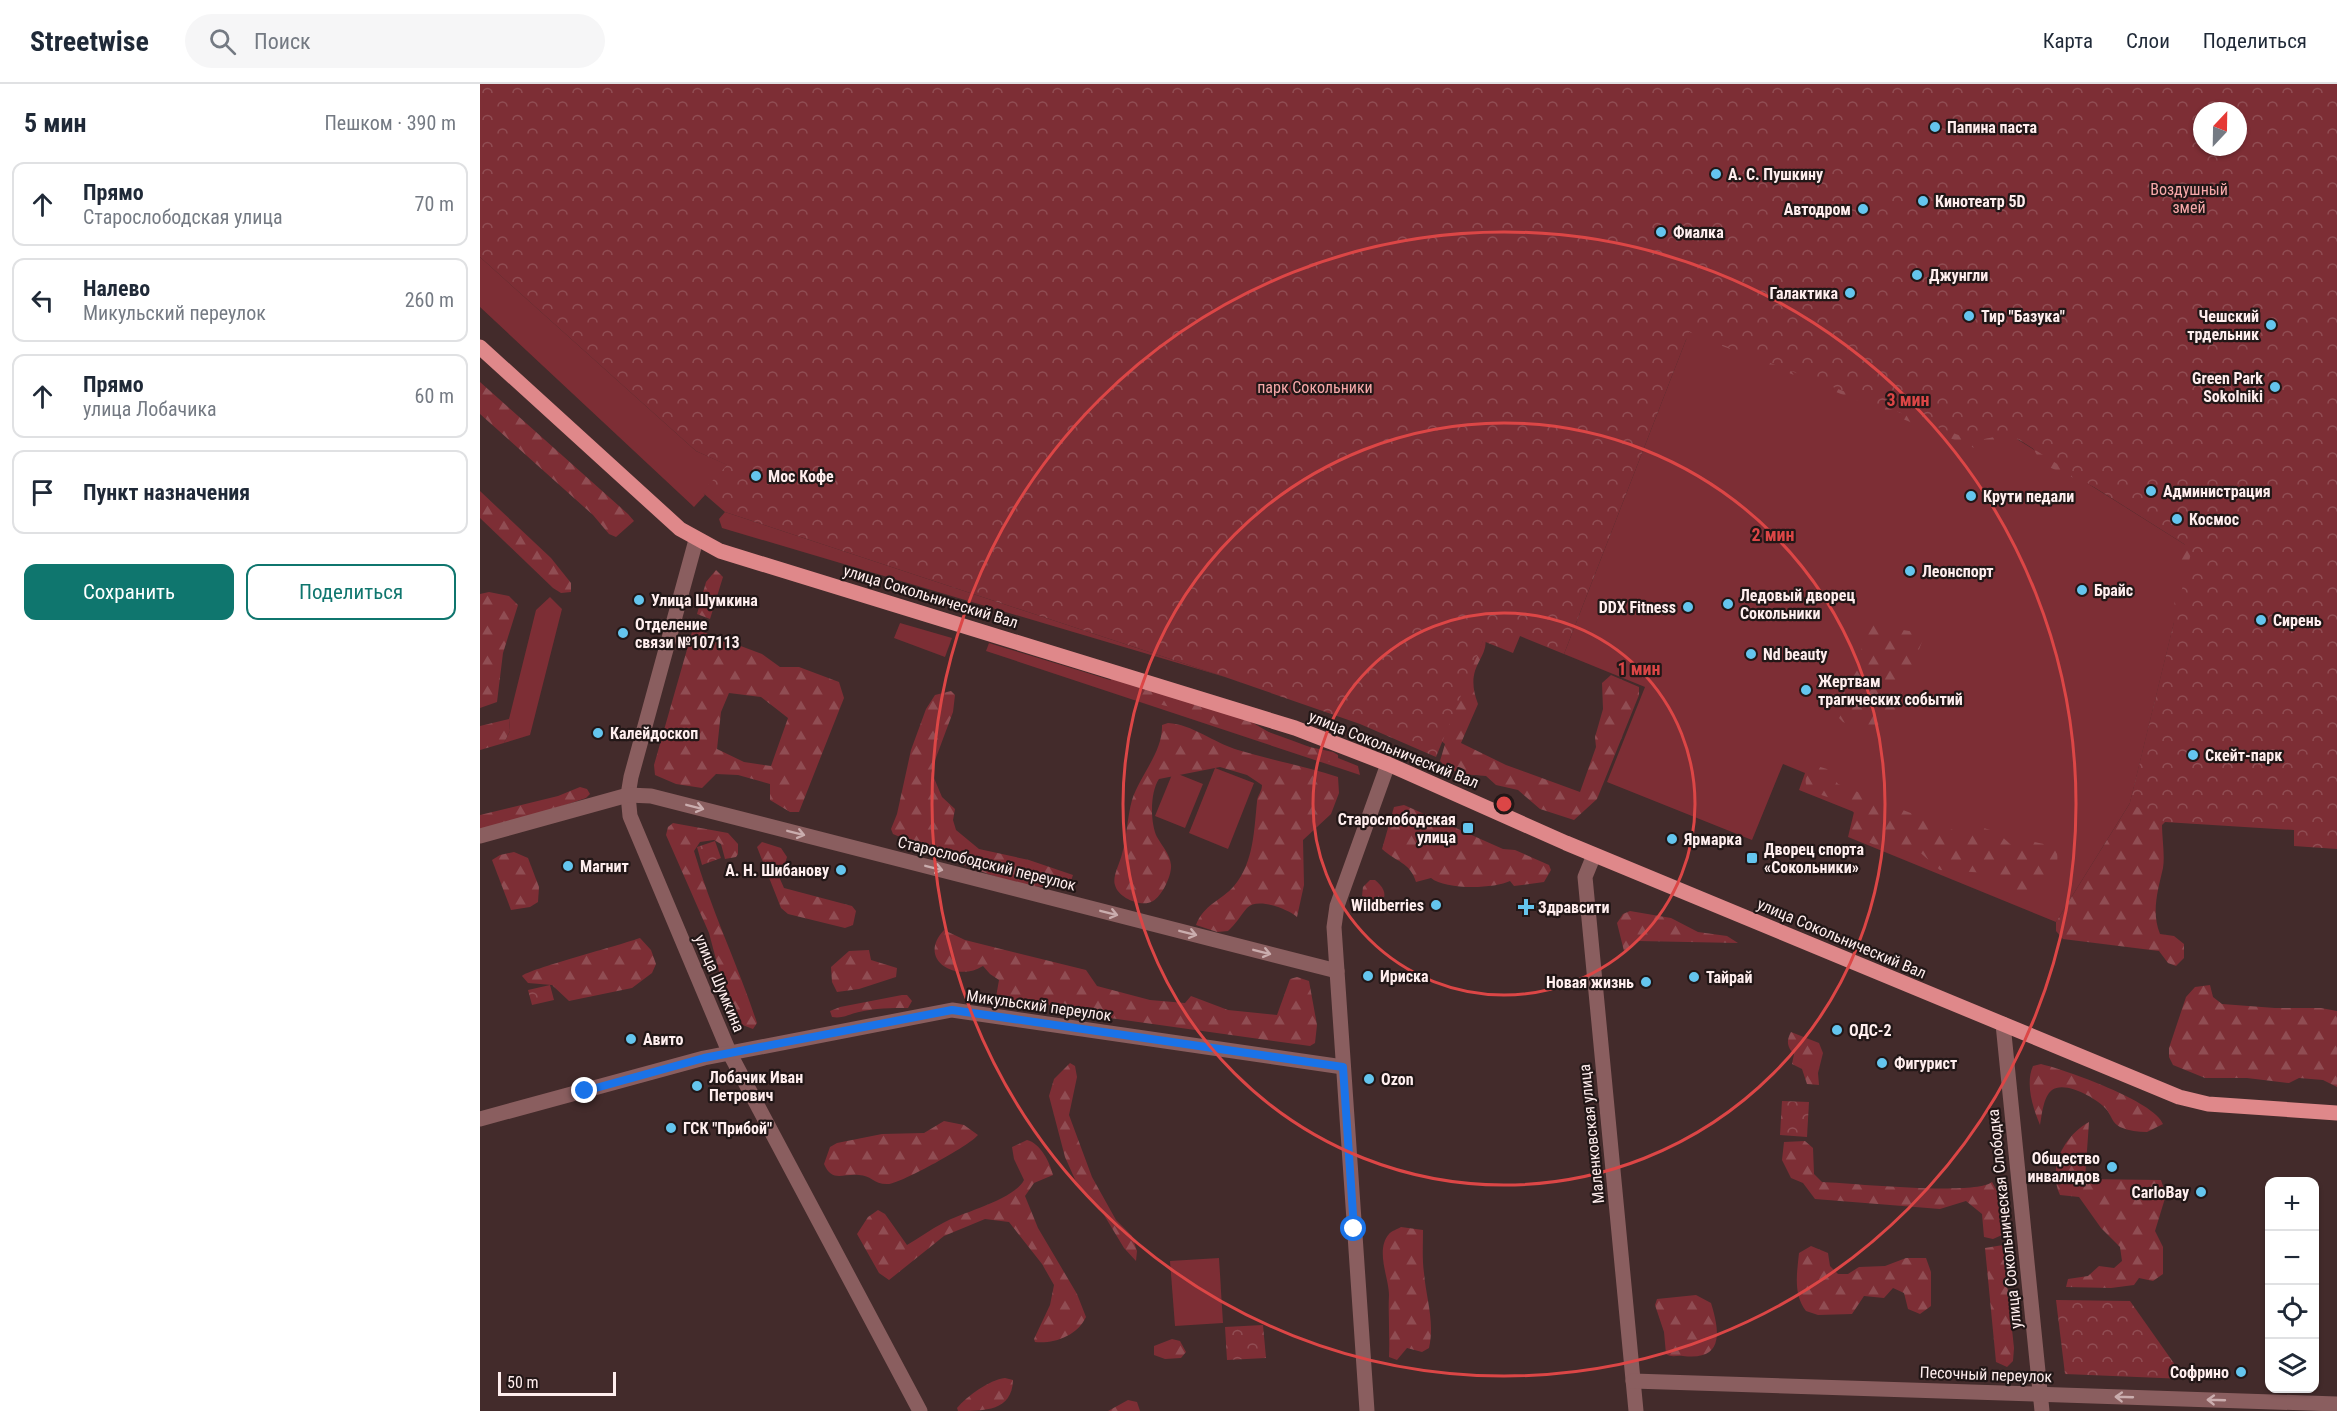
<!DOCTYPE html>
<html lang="ru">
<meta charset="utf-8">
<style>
:root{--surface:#fff;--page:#f6f6f7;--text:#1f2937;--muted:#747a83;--line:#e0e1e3;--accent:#0f766e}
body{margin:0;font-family:"Roboto Condensed",sans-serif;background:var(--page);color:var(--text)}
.controls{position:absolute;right:18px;bottom:18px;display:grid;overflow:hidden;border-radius:12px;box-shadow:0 2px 4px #0004}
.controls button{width:54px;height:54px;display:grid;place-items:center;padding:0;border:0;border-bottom:2px solid var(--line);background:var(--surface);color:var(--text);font:30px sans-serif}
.compass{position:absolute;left:1713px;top:18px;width:54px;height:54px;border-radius:50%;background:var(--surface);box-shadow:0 2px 4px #0004;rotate:22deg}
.scale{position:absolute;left:18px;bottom:15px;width:118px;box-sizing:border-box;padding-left:6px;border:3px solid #fee;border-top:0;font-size:16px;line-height:21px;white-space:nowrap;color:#fee;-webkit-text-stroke:4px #221717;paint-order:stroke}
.stop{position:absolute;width:18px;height:18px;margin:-14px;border:4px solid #1a73e8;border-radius:50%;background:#fff}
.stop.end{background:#1a73e8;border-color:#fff;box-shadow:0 2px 6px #0008}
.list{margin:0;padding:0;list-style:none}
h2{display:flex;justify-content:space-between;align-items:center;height:78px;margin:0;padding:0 24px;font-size:26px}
h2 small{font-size:20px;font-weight:400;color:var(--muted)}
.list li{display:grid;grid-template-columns:39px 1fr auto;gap:18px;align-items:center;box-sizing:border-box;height:84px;margin:0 12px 12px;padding:0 12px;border:2px solid var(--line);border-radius:12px}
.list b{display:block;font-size:22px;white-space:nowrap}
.list p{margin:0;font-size:20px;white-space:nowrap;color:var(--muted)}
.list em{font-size:20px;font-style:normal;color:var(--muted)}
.actions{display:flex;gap:12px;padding:18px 24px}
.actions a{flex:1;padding:14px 0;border:2px solid var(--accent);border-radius:12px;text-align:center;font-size:21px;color:var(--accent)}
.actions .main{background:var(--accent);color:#fff}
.icon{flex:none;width:33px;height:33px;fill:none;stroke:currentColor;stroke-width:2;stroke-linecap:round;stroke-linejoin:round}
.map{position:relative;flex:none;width:1857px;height:1327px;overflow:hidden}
header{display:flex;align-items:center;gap:36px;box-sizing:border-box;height:84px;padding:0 30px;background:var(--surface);border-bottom:2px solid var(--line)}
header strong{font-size:28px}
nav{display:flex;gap:33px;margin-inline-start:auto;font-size:21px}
.search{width:420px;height:54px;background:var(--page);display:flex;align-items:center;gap:15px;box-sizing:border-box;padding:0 21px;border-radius:33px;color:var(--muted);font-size:22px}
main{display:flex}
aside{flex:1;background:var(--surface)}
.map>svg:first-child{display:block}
.grass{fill:#7d2e35}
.forest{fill:url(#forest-firs);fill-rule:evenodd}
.park{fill:url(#park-crowns);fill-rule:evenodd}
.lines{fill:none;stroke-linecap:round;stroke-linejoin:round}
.minor{stroke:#8a5e5f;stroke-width:15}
.major{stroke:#df888a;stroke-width:15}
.oneway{stroke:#caadae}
.route{stroke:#1a73e8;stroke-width:8}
.ring{fill:none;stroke:#dc4646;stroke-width:3}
.poi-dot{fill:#64c5ee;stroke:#221717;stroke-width:2}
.labels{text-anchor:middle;stroke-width:4.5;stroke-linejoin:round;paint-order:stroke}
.poi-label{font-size:16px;font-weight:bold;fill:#fee;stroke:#221717;text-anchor:start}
.park-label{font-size:16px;fill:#f9aaab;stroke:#221717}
.street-label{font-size:16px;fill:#fee;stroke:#221717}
.centre{fill:#dc4646;stroke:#221717;stroke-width:3}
.ring-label{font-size:18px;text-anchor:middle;font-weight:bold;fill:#dc4646;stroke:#221717;stroke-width:4.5;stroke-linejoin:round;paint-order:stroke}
</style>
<header>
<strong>Streetwise</strong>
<div class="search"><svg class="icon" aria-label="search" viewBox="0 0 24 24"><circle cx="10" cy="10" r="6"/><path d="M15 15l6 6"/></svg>Поиск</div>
<nav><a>Карта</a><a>Слои</a><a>Поделиться</a></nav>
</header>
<main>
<aside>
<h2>5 мин<small>Пешком · 390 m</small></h2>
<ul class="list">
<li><svg class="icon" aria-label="ahead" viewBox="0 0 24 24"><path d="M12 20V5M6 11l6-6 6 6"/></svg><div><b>Прямо</b><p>Старослободская улица</p></div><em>70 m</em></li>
<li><svg class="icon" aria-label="left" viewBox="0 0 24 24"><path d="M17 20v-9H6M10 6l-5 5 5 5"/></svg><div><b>Налево</b><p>Микульский переулок</p></div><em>260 m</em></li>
<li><svg class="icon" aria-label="ahead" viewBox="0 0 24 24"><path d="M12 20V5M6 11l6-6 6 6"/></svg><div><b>Прямо</b><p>улица Лобачика</p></div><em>60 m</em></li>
<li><svg class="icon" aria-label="arrive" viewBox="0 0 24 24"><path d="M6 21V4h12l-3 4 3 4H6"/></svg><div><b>Пункт назначения</b></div></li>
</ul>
<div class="actions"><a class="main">Сохранить</a><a>Поделиться</a></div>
</aside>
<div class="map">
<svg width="1857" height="1327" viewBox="0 0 1857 1327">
<defs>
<pattern id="forest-firs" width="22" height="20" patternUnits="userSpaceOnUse" patternTransform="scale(1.5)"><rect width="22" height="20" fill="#7d2e35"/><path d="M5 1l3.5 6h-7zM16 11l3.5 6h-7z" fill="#904d53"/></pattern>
<pattern id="park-crowns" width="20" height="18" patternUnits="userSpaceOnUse" patternTransform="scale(1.5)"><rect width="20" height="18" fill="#7d2e35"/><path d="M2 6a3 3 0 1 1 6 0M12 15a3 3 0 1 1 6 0" fill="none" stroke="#904d53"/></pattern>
</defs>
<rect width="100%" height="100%" fill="#432b2b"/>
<g class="grass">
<polygon points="0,173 216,367 248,381 223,408 225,411 214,423 0,223"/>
<polygon points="1209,248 1529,350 1712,465 1650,719 1576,838 1368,753 1374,728 1319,706 1325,689 1303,680 1272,756 1127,698 1165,603 1084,570"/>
<polygon points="245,428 745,593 242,444 239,435"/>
<polygon points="70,513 82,525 50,651 24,659 30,647 29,635 56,526"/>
<polygon points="420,539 472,554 465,573 414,554"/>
<path d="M509 559C633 597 758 633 878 682L880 691 506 567Z"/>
<polygon points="735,684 774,699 748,765 709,749"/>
<polygon points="693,688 723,700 705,744 675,732"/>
<polygon points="739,1174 743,1239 695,1242 690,1177"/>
</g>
<g class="forest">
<path d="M1178 242 1425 285 1715 442 1687 736 1682 741C1682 754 1685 771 1683 784 1678 806 1671 828 1680 850L1694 852 1704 860V874L1696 882 1688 879 1679 867 1583 855 1576 847V838L1650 719 1694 539 1695 498 1705 460 1626 408 1562 380 1548 355 1527 356 1497 365 1213 250 1196 263Z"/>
<polygon points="0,298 148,430 154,437 136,453 129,450 113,431 0,330"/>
<polygon points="0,407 71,474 91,499 91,508 81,509 73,504 0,434"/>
<polygon points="236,486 243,493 230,535 217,530 226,498"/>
<polygon points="9,508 29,512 38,521 23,569 17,618 0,624 0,510"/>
<polygon points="1396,539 1410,544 1442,549 1443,555 1408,646 1402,652 1363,638 1355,630 1391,542"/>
<path d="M218 546 282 570 300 583H319L359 598 364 614 319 728H310L290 716V700L258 691 236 690 222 704 196 700 175 691 174 681 212 548ZM249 609 281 613 308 634 291 682 264 678 237 665 241 628Z"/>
<path d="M1005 552C1010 576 983 581 998 620L981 659 1026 681 1100 708 1116 663 1115 653 1123 625 1122 599 1131 591 1159 603V611L1117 715 1094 736 1060 725 1038 706 1016 701 1006 692C989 691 972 690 960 677L965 660 959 655Z"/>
<polygon points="630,594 768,636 806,658 853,668 858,671 858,677 841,678 805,663 748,646 698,625 655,614 632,599"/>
<path d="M471 607 475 611 473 628 451 687 462 713 475 725 473 736 476 746 499 765 549 776 593 791 590 800C566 813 497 787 472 776 462 772 454 764 444 760 433 756 424 755 413 750L411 745 417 730 431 666 446 625 455 611Z"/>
<polygon points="29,635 30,647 24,659 0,666 0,642"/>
<path d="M688 639C712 640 734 659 758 666 791 676 825 682 858 693L859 709 851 730 823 756 824 801 817 833C808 825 777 813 767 824 760 832 756 840 748 847L737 848 716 841C723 821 742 816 754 802 774 778 774 746 777 718 777 712 782 708 782 701L767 691 740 683 679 695C670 708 670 739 677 753 682 762 690 770 691 781 692 791 682 812 673 817 662 824 638 814 635 801 632 793 640 779 642 770 647 753 647 734 652 716 660 691 683 668 682 641Z"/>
<path d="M1337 682 1347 685 1358 700 1478 748 1489 747 1497 742 1517 748 1530 760 1545 756 1573 762C1588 777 1561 810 1548 819 1537 817 1529 807 1526 797L1508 789 1460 786 1435 764C1410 766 1389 765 1371 744L1376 734C1373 717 1343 713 1328 706 1323 697 1326 685 1337 682Z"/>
<polygon points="100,703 107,705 110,710 106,714 0,750 0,731 78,712"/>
<path d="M924 721 1023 765 1035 766 1069 781 1071 786 1064 798 1034 802 1030 797C1014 805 965 806 951 794L936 798C930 778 916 778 902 765L914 723Z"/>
<path d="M193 739 248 749 258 760V770L256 773 245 775 241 760 234 756 220 758 214 767C231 826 258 881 277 939L273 945 260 940 242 898 229 849 186 751 188 743Z"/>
<polygon points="282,758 301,764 307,773 300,795 304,804 372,822 376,827 373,841 365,844 308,830 301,824 277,763"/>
<polygon points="34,768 48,774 59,803 58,818 50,823 31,826 12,776 20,771"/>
<path d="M890 796H895C902 802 908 809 902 818L882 812 883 803Z"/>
<polygon points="1150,827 1191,834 1218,848 1247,852 1258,859 1158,857 1144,867 1137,839 1143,830"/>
<path d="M464 846 485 856 606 886 617 902 670 916 705 919 711 912 748 926 797 931 810 895 817 893 829 897 837 941 835 959 830 962 594 929 576 921H562L541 926 522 922 516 913 519 896 510 890 503 882C477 899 436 876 464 846Z"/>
<path d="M160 854 171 866 176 880 172 889 152 904 89 917 72 901 48 899 42 892C46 886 144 860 160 854Z"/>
<polygon points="389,866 391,876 417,884 416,893 379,905 357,908 352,898 351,883 369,867"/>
<polygon points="1730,901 1733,913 1742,920 1795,924 1841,924 1857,927 1857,1003 1843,996 1819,994 1809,999 1767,994 1725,994 1693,981 1689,973 1689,964 1706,913 1715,903"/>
<path d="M422 911H427L432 917 428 924C411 924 395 924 379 928 369 930 363 935 352 933L350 927 360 923Z"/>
<path d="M1311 948 1339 959 1343 969 1338 989 1339 1001 1327 1000 1322 985 1312 980 1314 970C1307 963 1306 957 1311 948Z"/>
<polygon points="590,979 595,982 597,993 589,1031 612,1093 636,1136 652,1152 657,1167 656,1177 644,1164 621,1126 597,1100 585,1073 569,1012 574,995"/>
<path d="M1561 980C1586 986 1674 1017 1683 1040L1667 1048C1658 1048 1649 1047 1640 1043 1632 1039 1632 1032 1626 1025 1618 1015 1585 996 1572 1006 1563 1013 1562 1031 1560 1041 1553 1024 1545 1000 1553 982Z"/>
<path d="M464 1037 484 1041 498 1051C489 1062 423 1098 409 1100 394 1101 391 1091 379 1091 363 1089 352 1099 344 1080L350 1063 357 1059 402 1050 444 1049Z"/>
<path d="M1609 1038 1605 1095 1681 1096 1686 1111 1675 1147 1683 1163V1190L1673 1197 1659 1194 1654 1201 1631 1204 1586 1203 1588 1195 1608 1192 1619 1182 1634 1184 1642 1177 1640 1163 1621 1144 1599 1113 1580 1111C1567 1083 1585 1051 1609 1038Z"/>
<path d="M547 1056C560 1059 570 1078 573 1091L554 1099 545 1112 558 1144 597 1210 606 1233C597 1252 574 1260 555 1258L554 1255 570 1221 574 1201 562 1180 529 1138 505 1135 464 1152 409 1196 399 1189 377 1150 388 1133 398 1126 405 1130 427 1161C439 1154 451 1145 463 1139 483 1128 534 1116 544 1096L534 1075 532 1063Z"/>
<path d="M1325 1057 1333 1064 1334 1090 1342 1098C1370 1099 1494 1112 1512 1098L1517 1107 1522 1151 1513 1155 1504 1153 1502 1130 1486 1117 1460 1125 1335 1115 1323 1099 1311 1094 1302 1076 1304 1058Z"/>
<path d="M921 1143 943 1146C943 1160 942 1175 944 1189 946 1214 955 1238 949 1264L942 1268 927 1264 917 1276 909 1273C910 1252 908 1232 909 1211 909 1194 895 1166 909 1150 911 1147 918 1145 921 1143Z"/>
<polygon points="1523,1161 1534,1264 1533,1277 1527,1283 1516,1278 1505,1164"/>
<path d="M1331 1162 1348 1169 1350 1182 1358 1190H1368L1379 1183 1405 1182 1426 1174H1446L1451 1188V1222L1440 1230 1428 1225 1424 1209 1413 1204 1404 1214 1384 1212 1372 1230 1338 1231 1326 1227C1313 1210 1317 1189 1319 1169Z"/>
<path d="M1216 1211 1231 1219C1240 1248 1244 1277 1203 1272 1197 1271 1192 1274 1186 1270L1184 1248 1175 1221 1177 1215Z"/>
<polygon points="692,1255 700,1257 706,1268 701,1274 685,1275 674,1271 674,1262"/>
<path d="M525 1294 533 1296C532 1327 505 1327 478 1327L477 1324C487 1312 509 1296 525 1294Z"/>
<polygon points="648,1316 657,1318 660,1327 628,1327"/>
</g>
<g class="park">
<path d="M0 0H1857V765L1814 762V746L1685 738 1650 719 1712 465 1530 350 1494 357 1209 248 1084 570 1040 552 1033 569 1003 557 956 673 880 640 745 593 245 428 222 408 247 381 216 367 0 173ZM1722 27H1758V63H1722Z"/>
<polygon points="235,757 241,774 222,781 217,763"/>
<polygon points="70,901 74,916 52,921 48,906"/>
<polygon points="1302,1017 1329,1018 1327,1053 1300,1051"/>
<polygon points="1576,1216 1650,1217 1705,1295 1585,1290"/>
<polygon points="783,1241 786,1274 747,1276 745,1243"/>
</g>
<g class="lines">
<g class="minor">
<polyline points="216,456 151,693 148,711 150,732 250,970 440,1327"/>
<polyline points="0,752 148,711 171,712 857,887"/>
<polyline points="1114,771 1105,793 1156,1327"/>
<polyline points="1523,940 1562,1327"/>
<polyline points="0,1035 224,974 472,926 863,983"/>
<polyline points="1153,1297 1857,1320"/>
<polyline points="887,1327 854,843 857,822 908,680"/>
</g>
<polyline class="major" points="0,263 200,445 240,467 815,644 908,680 1086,759 1699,1013 1728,1020 1857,1029"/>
</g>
<defs><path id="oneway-shaft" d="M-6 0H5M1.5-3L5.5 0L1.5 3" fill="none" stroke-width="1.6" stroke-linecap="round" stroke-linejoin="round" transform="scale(1.5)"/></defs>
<g class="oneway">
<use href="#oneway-shaft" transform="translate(215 723) rotate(14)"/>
<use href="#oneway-shaft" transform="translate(316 749) rotate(14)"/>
<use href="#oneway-shaft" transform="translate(454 784) rotate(14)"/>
<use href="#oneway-shaft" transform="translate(629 829) rotate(14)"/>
<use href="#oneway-shaft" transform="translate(708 849) rotate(14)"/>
<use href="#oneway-shaft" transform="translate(782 868) rotate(14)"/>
<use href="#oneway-shaft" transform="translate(1644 1313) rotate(-178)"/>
<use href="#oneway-shaft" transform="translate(1736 1316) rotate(-178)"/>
</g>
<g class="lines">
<polyline class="route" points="105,1007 224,974 472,926 863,983 874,1145"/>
</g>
<g class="ring">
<circle cx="1024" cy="720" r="191"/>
<circle cx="1024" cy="720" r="381"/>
<circle cx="1024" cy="720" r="572"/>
</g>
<g class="poi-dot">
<circle cx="1455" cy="43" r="6"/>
<circle cx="1236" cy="90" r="6"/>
<circle cx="1443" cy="117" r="6"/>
<circle cx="1383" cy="125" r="6"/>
<circle cx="1181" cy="148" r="6"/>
<circle cx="1437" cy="191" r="6"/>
<circle cx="1370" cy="209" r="6"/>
<circle cx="1489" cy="232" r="6"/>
<circle cx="1791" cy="241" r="6"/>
<circle cx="1795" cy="303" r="6"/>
<circle cx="276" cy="392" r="6"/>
<circle cx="1671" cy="407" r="6"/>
<circle cx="1491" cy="412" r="6"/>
<circle cx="1697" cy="435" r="6"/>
<circle cx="1430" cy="487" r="6"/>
<circle cx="1602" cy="506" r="6"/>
<circle cx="159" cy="516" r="6"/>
<circle cx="1248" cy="520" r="6"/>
<circle cx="1208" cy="523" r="6"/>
<circle cx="1781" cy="536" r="6"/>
<circle cx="143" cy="549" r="6"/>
<circle cx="1271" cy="570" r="6"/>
<circle cx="1326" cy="606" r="6"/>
<circle cx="118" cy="649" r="6"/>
<circle cx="1713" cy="671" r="6"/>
<rect x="982" y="738" width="12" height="12" rx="3"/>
<circle cx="1192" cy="755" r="6"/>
<rect x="1266" y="768" width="12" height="12" rx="3"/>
<circle cx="88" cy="782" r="6"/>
<circle cx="361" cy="786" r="6"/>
<circle cx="956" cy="821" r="6"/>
<path d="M1043 814h6v6h6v6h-6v6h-6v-6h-6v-6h6z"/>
<circle cx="888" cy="892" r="6"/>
<circle cx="1214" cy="893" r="6"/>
<circle cx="1166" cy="898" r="6"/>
<circle cx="1357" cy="946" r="6"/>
<circle cx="151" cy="955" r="6"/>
<circle cx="1402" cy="979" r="6"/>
<circle cx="889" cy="995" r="6"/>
<circle cx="217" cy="1002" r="6"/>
<circle cx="191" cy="1044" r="6"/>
<circle cx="1632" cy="1083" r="6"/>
<circle cx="1721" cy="1108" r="6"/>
<circle cx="1761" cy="1288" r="6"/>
</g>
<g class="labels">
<g class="poi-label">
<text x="1467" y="49">Папина паста</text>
<text x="1248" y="96">А. С. Пушкину</text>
<text x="1455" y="123">Кинотеатр 5D</text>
<text x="1371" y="131" text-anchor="end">Автодром</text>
<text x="1193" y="154">Фиалка</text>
<text x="1449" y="197">Джунгли</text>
<text x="1358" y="215" text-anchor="end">Галактика</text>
<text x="1501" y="238">Тир "Базука"</text>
<text x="1779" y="238" text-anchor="end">Чешский<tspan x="1779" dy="18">трдельник</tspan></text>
<text x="1783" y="300" text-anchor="end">Green Park<tspan x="1783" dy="18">Sokolniki</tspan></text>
<text x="288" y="398">Мос Кофе</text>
<text x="1683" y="413">Администрация</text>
<text x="1503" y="418">Крути педали</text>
<text x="1709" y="441">Космос</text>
<text x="1442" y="493">Леонспорт</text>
<text x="1614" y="512">Брайс</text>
<text x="1260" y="517">Ледовый дворец<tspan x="1260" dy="18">Сокольники</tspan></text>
<text x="171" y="522">Улица Шумкина</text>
<text x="1196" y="529" text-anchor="end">DDX Fitness</text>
<text x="1793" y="542">Сирень</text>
<text x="155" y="546">Отделение<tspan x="155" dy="18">связи №107113</tspan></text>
<text x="1283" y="576">Nd beauty</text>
<text x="1338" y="603">Жертвам<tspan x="1338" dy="18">трагических событий</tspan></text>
<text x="130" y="655">Калейдоскоп</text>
<text x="1725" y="677">Скейт-парк</text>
<text x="976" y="741" text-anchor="end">Старослободская<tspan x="976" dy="18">улица</tspan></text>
<text x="1204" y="761">Ярмарка</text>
<text x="1284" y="771">Дворец спорта<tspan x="1284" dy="18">«Сокольники»</tspan></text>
<text x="100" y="788">Магнит</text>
<text x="349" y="792" text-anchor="end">А. Н. Шибанову</text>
<text x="944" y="827" text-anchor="end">Wildberries</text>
<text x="1058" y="829">Здравсити</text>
<text x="900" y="898">Ириска</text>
<text x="1226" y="899">Тайрай</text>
<text x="1154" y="904" text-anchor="end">Новая жизнь</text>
<text x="1369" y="952">ОДС-2</text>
<text x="163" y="961">Авито</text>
<text x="1414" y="985">Фигурист</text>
<text x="229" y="999">Лобачик Иван<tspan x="229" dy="18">Петрович</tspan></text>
<text x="901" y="1001">Ozon</text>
<text x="203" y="1050">ГСК "Прибой"</text>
<text x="1620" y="1080" text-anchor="end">Общество<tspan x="1620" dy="18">инвалидов</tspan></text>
<text x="1709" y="1114" text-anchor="end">CarloBay</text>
<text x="1749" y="1294" text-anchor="end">Софрино</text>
</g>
<g class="park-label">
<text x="1709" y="111">Воздушный<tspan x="1709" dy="18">змей</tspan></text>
<text x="835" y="309">парк Сокольники</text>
</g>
<g class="street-label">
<text transform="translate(451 512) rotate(17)" y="6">улица Сокольнический Вал</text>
<text transform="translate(914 665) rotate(22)" y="6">улица Сокольнический Вал</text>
<text transform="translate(507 779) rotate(14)" y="6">Старослободский переулок</text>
<text transform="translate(1362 854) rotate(23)" y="6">улица Сокольнический Вал</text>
<text transform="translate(240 899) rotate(67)" y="6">улица Шумкина</text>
<text transform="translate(559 921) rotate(8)" y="6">Микульский переулок</text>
<text transform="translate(1111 1050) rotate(-96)" y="6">Маленковская улица</text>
<text transform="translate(1524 1135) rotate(-96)" y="6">улица Сокольническая Слободка</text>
<text transform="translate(1506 1290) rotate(2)" y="6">Песочный переулок</text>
</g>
</g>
<circle cx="1024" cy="720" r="9" class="centre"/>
<g class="ring-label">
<text x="1428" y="322">3 мин</text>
<text x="1293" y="457">2 мин</text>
<text x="1159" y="591">1 мин</text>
</g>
</svg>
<div class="controls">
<button>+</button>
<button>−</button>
<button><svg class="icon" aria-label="locate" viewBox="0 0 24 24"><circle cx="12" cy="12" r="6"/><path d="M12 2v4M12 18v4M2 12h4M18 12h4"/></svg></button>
<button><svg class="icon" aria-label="layers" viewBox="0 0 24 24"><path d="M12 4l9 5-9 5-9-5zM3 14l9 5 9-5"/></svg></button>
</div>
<svg class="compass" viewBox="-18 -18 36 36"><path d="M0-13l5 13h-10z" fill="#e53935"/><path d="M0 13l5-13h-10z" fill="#747a83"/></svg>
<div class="scale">50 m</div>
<div class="stop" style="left:874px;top:1145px"></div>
<div class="stop end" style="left:105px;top:1007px"></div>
</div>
</main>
